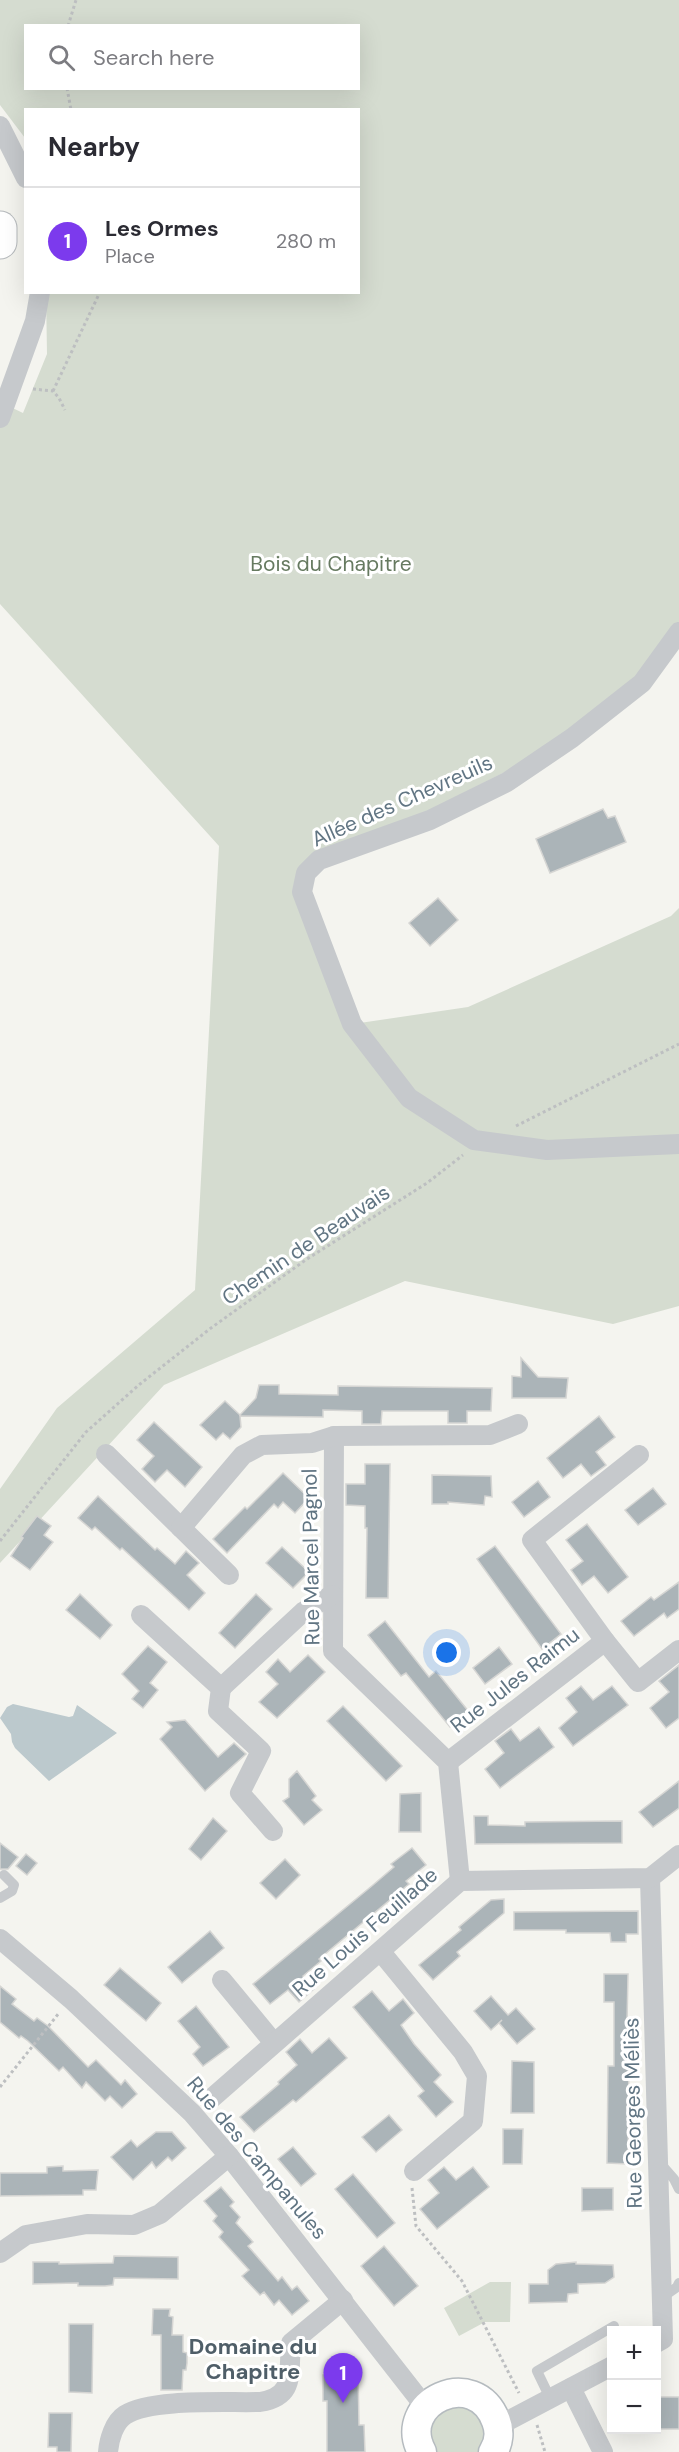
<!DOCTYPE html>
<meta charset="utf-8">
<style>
:root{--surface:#fff;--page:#f7f7f7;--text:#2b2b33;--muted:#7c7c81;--line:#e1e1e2;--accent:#7c3aed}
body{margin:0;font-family:"DM Sans",sans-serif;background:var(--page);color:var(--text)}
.controls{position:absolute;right:18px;bottom:18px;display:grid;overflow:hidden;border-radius:0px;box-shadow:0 6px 24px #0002}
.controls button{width:54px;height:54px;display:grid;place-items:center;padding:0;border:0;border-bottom:2px solid var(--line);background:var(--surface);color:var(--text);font:30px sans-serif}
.you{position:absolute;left:447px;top:1653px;width:21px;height:21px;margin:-15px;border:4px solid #fff;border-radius:50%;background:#1a73e8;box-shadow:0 0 0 9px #1a73e833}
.badge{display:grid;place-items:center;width:39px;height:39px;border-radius:50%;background:var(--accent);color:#fff;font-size:20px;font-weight:700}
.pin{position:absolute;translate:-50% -50px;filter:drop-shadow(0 2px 3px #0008)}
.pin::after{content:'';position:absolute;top:32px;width:21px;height:18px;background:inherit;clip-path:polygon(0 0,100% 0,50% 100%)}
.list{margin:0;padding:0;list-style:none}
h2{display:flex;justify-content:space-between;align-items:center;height:78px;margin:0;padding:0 24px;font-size:26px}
h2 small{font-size:20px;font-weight:400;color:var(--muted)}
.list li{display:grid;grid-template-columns:39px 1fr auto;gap:18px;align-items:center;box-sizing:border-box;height:108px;padding:0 24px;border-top:2px solid var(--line)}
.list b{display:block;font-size:22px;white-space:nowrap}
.list p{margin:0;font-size:20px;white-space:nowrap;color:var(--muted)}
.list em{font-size:20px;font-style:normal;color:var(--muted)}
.icon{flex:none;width:33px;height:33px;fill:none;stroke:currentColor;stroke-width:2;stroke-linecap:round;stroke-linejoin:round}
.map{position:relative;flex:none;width:679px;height:2452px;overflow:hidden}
.search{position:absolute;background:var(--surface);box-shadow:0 6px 24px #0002;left:24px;top:24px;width:336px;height:66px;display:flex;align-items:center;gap:15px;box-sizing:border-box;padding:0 21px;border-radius:0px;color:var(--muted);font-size:22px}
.panel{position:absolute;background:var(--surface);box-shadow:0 6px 24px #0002;left:24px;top:108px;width:336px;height:186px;border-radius:0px}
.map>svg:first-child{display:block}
.green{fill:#d5dcd0;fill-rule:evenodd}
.water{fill:#bcc9cd}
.building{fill:#abb4b8;stroke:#d5d5d3;stroke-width:1.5}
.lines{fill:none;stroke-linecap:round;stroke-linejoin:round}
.secondary-casing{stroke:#b5bbbf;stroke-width:31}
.highway-casing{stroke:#b5b9bc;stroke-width:35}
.path{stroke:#bdbfc1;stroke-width:3;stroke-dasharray:3 3;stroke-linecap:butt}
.lane{stroke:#c6c9cc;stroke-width:10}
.street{stroke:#c6c9cc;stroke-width:20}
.secondary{stroke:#fff;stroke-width:28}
.highway{stroke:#fff;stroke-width:33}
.labels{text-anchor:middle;stroke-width:6;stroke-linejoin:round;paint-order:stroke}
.park-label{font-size:21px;fill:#667a60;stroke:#fff}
.street-label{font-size:21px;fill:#617583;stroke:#fff}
.neighbourhood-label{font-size:22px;font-weight:bold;fill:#4f5e68;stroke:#fff}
</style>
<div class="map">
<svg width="679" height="2452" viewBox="0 0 679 2452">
<rect width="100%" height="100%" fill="#f4f4ef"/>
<g class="green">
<path d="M0 0H679V632L642 683 572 738 306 873 353 1024 468 1007 671 916 679 908V1306L613 1324 405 1281 164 1385 0 1563V1489L57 1408 195 1290 219 846 0 604V402L23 413 47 354 46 293 358 292V110H26L25 138 0 105ZM26 26H358V88H26Z"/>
<polygon points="490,2282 511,2282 510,2322 485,2322 459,2336 444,2308"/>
<path d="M462 2403 483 2416 487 2439 479 2452H437C429 2440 425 2422 439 2411 444 2407 455 2405 462 2403Z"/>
</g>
<polygon class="water" points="13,1704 69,1717 73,1716 77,1705 117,1733 49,1781 15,1748 12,1742 11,1734 0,1718 7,1707"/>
<g class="building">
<polygon points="603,809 608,818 615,816 626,842 550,873 536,839"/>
<polygon points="438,898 458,920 430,946 409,923"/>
<polygon points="521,1358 538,1377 568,1378 566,1398 512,1398 512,1376 521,1377"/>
<polygon points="259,1385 279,1385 279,1394 338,1395 338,1386 492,1388 491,1411 467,1411 467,1423 448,1423 448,1411 382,1411 381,1424 362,1424 362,1411 323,1410 323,1417 240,1416 241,1427 230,1439 223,1433 216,1440 200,1425 225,1401 240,1415 256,1398"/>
<polygon points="599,1416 615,1437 596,1452 606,1465 591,1476 581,1464 563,1478 547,1458"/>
<polygon points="154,1422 202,1467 185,1487 167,1470 155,1482 142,1469 154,1456 137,1440"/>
<polygon points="365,1464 390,1464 388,1598 366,1598 367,1528 365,1528 365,1506 346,1505 346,1484 365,1484"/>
<polygon points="283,1473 309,1498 295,1513 283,1502 278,1508 274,1504 227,1553 213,1539 245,1507 247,1509"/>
<polygon points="432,1475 491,1476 492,1497 485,1496 484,1505 448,1502 448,1504 432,1504"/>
<polygon points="538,1481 550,1497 524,1517 512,1502"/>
<polygon points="653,1488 666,1504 638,1525 625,1510"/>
<polygon points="98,1496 155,1550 157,1548 175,1564 186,1551 199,1563 187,1575 205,1593 189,1610 122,1548 120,1550 95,1527 92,1530 78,1518"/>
<polygon points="37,1516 51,1526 44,1535 53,1542 30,1570 11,1556 23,1538 21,1537"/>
<polygon points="587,1524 628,1577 608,1593 594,1576 582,1585 571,1570 583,1561 566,1540"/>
<polygon points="495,1546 561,1634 542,1649 477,1559"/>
<polygon points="282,1547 309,1572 293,1588 266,1563"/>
<polygon points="679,1582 679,1609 667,1618 664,1613 634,1636 621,1621 651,1597 654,1600"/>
<polygon points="80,1594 112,1625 100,1639 66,1610"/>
<polygon points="256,1594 272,1609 235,1648 219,1633"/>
<polygon points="385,1621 429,1677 436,1671 469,1712 450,1727 406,1673 401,1676 368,1635"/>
<polygon points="148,1646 167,1662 150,1683 158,1690 143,1708 132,1699 139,1691 122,1674"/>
<polygon points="499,1647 512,1664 485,1684 473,1668"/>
<polygon points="308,1655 325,1672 277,1718 259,1702 278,1684 266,1672 278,1659 290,1672"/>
<polygon points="679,1665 679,1718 666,1728 650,1708 669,1692 659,1681"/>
<polygon points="581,1686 593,1700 612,1686 628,1705 573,1746 559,1728 577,1712 566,1698"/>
<polygon points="343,1706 402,1766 386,1781 327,1721"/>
<polygon points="185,1720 218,1757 234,1743 246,1754 205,1791 160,1739 172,1727 167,1722"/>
<polygon points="539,1727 554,1747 500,1788 485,1769 504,1753 495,1741 511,1729 520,1741"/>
<polygon points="297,1771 316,1796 312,1800 322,1810 304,1825 283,1801 289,1797 289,1779"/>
<polygon points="679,1781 679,1808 653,1827 639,1812"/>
<polygon points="421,1793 421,1832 399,1832 400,1794"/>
<polygon points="474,1816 488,1816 488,1825 525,1826 525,1822 622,1821 622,1843 475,1844"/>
<polygon points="213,1818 227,1831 201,1860 189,1849"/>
<polygon points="0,1843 18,1857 8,1869 0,1869"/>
<polygon points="412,1848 426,1865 406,1881 409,1884 319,1959 321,1961 303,1976 314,1989 299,2002 288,1990 270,2004 253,1984 373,1885 394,1867 391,1864"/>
<polygon points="26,1854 37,1863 27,1875 16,1866"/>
<polygon points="285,1859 300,1875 276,1899 260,1883"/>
<polygon points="504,1899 504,1913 457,1952 460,1956 433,1980 419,1965 461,1930 459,1927 491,1900"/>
<polygon points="638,1911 638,1934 626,1934 626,1942 611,1942 610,1933 566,1933 566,1930 514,1930 514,1912"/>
<polygon points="210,1931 224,1948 182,1983 168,1967"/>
<polygon points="120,1968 161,2003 146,2021 104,1985"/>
<polygon points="604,1974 628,1974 627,2023 635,2023 635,2048 629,2048 628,2164 607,2163 608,2066 614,2066 614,2002 604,2002"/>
<polygon points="0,1986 16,1999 12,2004 34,2021 37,2018 48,2026 88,2067 96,2060 121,2085 125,2080 137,2094 122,2108 110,2096 105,2101 86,2082 82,2088 63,2067 59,2071 28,2041 21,2036 19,2038 0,2022"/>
<polygon points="372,1991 389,2011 403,1999 414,2013 401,2025 414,2044 441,2075 434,2082 453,2102 436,2117 418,2096 424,2091 353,2007"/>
<polygon points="491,1996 508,2015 516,2008 535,2029 517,2044 499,2023 502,2020 491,2030 474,2011"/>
<polygon points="196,2006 229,2047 203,2066 193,2054 200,2047 178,2021"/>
<polygon points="329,2038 347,2058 296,2102 293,2100 254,2132 240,2117 279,2084 278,2082 297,2065 286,2052 300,2039 312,2053"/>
<polygon points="512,2061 534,2062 534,2113 511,2113"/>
<polygon points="389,2115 402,2130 376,2152 362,2137"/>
<polygon points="503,2129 523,2129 522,2164 503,2164"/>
<polygon points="156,2132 172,2132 186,2148 172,2161 168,2157 156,2168 152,2162 133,2180 111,2157 131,2140 137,2147"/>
<polygon points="293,2147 316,2174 301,2186 278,2159"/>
<polygon points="63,2166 63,2171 98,2170 96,2190 83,2190 83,2195 0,2196 0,2173 47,2173 47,2167"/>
<polygon points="444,2167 456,2180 473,2167 489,2187 437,2229 420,2209 439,2193 428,2180"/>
<polygon points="353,2174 395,2223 377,2238 335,2189"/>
<polygon points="221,2187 234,2202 230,2206 240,2217 236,2223 253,2242 248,2246 278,2281 282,2277 292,2290 297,2286 309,2301 292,2315 279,2300 274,2305 264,2292 260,2295 242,2276 249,2270 219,2237 223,2232 213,2221 217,2216 204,2201"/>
<polygon points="582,2188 613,2188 613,2210 582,2211"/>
<polygon points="384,2246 418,2286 394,2306 361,2266"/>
<polygon points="114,2256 178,2257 178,2279 114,2278 113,2285 105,2286 78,2286 78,2283 33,2284 33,2262 59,2262 59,2264 113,2263"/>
<polygon points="576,2262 576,2264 613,2265 614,2277 605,2283 578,2284 578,2293 568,2294 567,2302 529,2303 529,2284 548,2284 548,2270 556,2264"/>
<polygon points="153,2309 170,2309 169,2316 173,2317 172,2335 183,2335 183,2352 187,2353 187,2363 186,2370 183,2370 182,2390 161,2390 161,2335 152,2335"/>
<polygon points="69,2324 93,2324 92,2393 69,2392"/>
<polygon points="354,2359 354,2370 358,2370 359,2425 364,2425 365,2452 327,2452 327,2401 323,2401 323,2375 328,2375 328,2360"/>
<rect x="657" y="2397" width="22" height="32"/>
<polygon points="49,2413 72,2413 71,2452 57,2452 57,2447 48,2447"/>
</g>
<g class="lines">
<defs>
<path id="secondary" d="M422 2452C395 2402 475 2365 496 2421 500 2431 499 2443 493 2452"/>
<polyline id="highway" points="0,228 0,242"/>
</defs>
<use href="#secondary" class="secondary-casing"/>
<use href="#highway" class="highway-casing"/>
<g class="path">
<polyline points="68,26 76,0"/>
<polyline points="67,88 71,110"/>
<polyline points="33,389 53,391 59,398 65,410"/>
<polyline points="53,391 100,292"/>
<polyline points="516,1126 679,1044"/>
<polyline points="0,1541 86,1432 140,1384 211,1328 307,1259 427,1183 463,1155"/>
<polyline points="0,2087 59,2013"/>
<polyline points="412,2188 416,2226 462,2281 519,2393"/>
<polyline points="537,2425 545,2452"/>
</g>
<g class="lane">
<polyline points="0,1898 12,1891 14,1885 4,1875"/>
<polyline points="660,2163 674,2179 679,2189"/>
<polyline points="660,2299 677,2287 679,2283"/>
<polyline points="550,2398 537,2371 614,2326"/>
</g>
<g class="street">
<polyline points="0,126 26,178"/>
<polyline points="0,418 35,321 40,292"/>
<polyline points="679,632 642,683 572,738 507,782 430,820 319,860 306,873 302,892 352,1024 409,1098 474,1140 547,1150 679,1144"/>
<polyline points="334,1436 333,1651 448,1762 460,1881"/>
<polyline points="106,1454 229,1575"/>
<polyline points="181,1528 243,1455 262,1445 312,1443 334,1436 490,1435 518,1424"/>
<polyline points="141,1615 221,1688 218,1711 261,1751 240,1793 273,1831"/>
<polyline points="605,1641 638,1682 679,1650"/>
<polyline points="221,1688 303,1612 332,1595"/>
<polyline points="448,1762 605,1641 532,1540 639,1455"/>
<polyline points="650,1878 663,2339 656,2343"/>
<polyline points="0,1939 71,1999 192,2113 229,2156 419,2399 427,2406"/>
<polyline points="381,1952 463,2052 477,2076 473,2121 414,2171"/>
<polyline points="222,1980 274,2043"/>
<polyline points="212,2098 460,1881 650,1878 679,1855"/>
<polyline points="0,2253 26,2235 87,2224 134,2225 160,2214 229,2156"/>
<polyline points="571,2388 603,2452"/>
<polyline points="498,2426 612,2366"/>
<path d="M108 2452C109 2440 114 2422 125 2415 151 2398 227 2403 260 2402 296 2396 288 2374 291 2343L343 2300"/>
</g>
<use href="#secondary" class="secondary"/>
<use href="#highway" class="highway"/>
</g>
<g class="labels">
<g class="park-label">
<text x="331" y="571">Bois du Chapitre</text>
</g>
<g class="street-label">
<text transform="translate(402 801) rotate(-24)" y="7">Allée des Chevreuils</text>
<text transform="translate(306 1245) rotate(-34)" y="7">Chemin de Beauvais</text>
<text transform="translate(311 1557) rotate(-91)" y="7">Rue Marcel Pagnol</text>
<text transform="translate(515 1680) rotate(-38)" y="7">Rue Jules Raimu</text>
<text transform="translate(365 1932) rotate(-41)" y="7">Rue Louis Feuillade</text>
<text transform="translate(633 2113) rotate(-91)" y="7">Rue Georges Méliès</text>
<text transform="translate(257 2158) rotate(50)" y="7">Rue des Campanules</text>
</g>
<g class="neighbourhood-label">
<text x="253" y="2354">Domaine du<tspan x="253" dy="25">Chapitre</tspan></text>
</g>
</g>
</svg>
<div class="controls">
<button>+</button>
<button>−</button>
</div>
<div class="you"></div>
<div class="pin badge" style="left:343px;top:2403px">1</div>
<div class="search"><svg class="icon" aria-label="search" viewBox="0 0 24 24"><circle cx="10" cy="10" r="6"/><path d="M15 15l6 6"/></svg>Search here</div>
<section class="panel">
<h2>Nearby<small></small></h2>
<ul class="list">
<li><span class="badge">1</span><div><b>Les Ormes</b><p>Place</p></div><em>280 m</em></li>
</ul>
</section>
</div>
